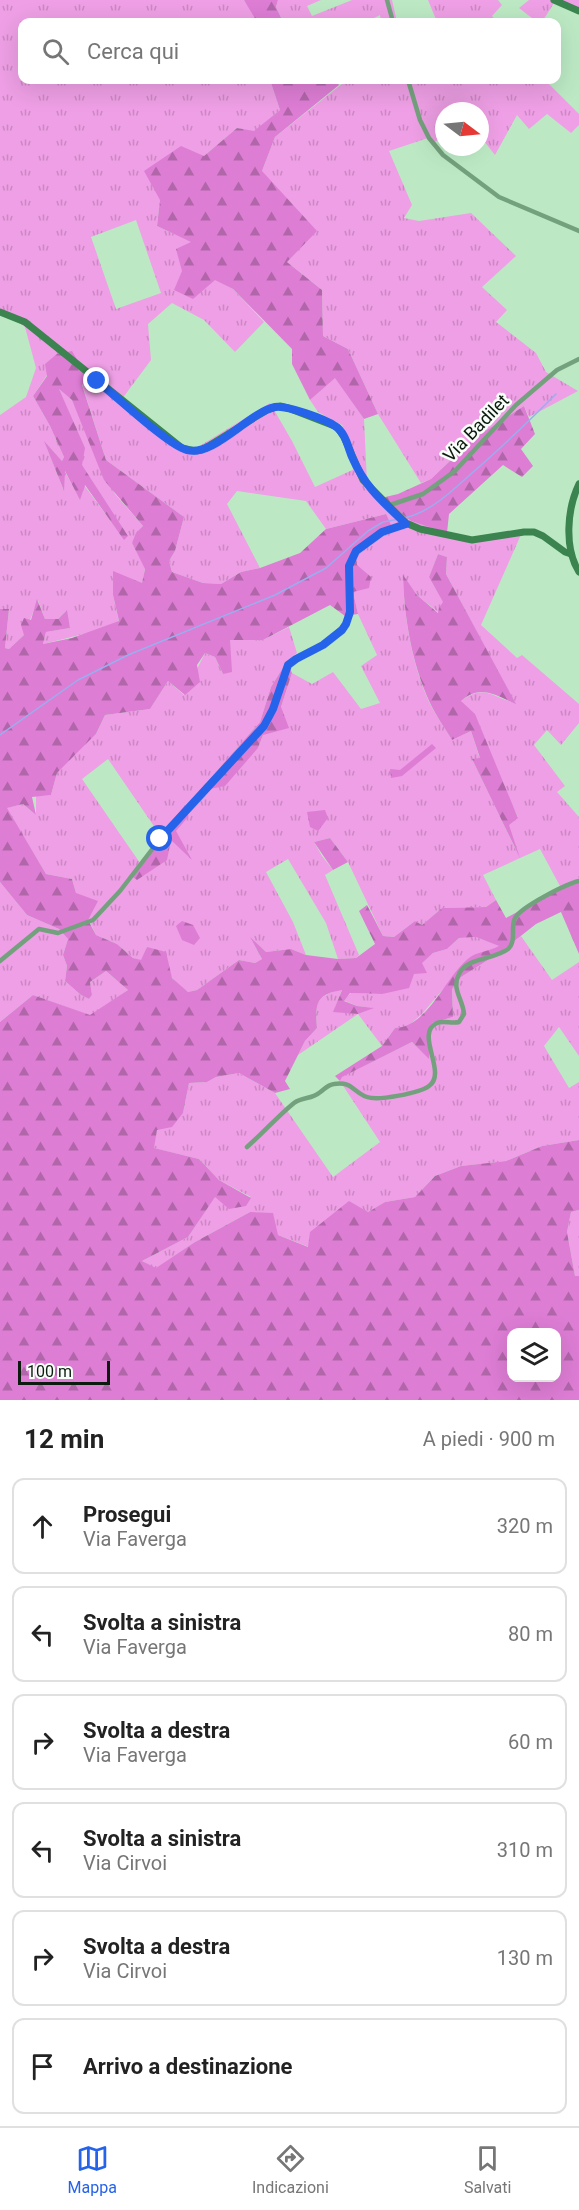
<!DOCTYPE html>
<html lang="it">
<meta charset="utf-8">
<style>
:root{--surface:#fff;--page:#f6f6f6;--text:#222;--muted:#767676;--line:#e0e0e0;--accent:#2563eb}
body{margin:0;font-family:Roboto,sans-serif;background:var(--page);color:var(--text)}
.controls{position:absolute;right:18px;bottom:18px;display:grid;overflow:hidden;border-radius:12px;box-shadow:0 6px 24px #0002}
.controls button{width:54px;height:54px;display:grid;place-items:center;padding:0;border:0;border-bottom:2px solid var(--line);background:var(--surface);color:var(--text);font:30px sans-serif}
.compass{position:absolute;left:435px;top:102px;width:54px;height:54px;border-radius:50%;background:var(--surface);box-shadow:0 6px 24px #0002;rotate:106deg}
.scale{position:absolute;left:18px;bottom:15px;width:92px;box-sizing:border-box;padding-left:6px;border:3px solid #0b1c0f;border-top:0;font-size:16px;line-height:21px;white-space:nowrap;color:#0b1c0f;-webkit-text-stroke:4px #fafefa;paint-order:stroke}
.stop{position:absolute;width:18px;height:18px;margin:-14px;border:4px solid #2563eb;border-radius:50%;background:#fff}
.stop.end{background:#2563eb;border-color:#fff;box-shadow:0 2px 6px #0008}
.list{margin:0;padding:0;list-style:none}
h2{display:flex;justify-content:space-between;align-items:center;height:78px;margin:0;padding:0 24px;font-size:26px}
h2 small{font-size:20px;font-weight:400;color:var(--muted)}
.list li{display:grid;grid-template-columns:39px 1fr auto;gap:18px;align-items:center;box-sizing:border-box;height:96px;margin:0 12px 12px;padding:0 12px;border:2px solid var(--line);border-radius:12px}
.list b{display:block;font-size:22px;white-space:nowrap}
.list p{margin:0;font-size:20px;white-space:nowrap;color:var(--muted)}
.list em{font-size:20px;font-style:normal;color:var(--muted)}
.icon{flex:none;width:33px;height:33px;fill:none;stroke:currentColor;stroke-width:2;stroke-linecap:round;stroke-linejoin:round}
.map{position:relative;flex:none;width:579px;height:1400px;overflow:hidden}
.search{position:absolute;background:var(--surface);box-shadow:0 6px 24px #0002;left:18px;right:18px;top:18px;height:66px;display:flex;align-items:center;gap:15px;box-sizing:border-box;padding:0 21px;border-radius:12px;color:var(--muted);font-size:22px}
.sheet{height:726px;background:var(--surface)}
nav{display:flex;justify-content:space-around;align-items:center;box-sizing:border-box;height:84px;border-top:2px solid var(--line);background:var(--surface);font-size:16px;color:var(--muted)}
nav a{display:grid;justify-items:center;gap:3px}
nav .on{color:var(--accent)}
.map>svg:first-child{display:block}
.grass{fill:url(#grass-tufts);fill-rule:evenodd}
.forest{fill:url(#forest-firs);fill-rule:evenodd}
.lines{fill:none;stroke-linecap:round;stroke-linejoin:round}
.stream{stroke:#99aeef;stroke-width:1.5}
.street{stroke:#74a17d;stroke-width:4.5}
.secondary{stroke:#3b834f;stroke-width:7}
.route{stroke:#2563eb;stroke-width:8}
.labels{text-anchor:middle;stroke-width:5;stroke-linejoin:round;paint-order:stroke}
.street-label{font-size:18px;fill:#0b1c0f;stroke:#fafefa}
</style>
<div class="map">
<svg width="579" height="1400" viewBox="0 0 579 1400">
<defs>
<pattern id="grass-tufts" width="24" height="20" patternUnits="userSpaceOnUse" patternTransform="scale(1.5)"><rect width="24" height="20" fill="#ee9fe5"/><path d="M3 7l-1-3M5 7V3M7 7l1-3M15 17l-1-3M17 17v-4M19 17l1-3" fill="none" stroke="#cb88c3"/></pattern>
<pattern id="forest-firs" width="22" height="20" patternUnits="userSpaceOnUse" patternTransform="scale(1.5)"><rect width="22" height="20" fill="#dd7dd4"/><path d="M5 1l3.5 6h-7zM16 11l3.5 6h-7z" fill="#b166aa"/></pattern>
</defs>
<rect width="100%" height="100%" fill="#bce9c4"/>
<g class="grass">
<path d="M0 0H244L256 17 257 22H22V80H270L280 110 254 132 237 128 204 156 160 200 157 226 192 242 215 279 233 289 264 322 235 352 204 320 172 303 148 324 151 360 119 403 169 444 188 453 270 403 292 441 315 487 359 467 342 425 318 412 310 400 335 377 364 419 367 482 381 498 411 521 470 539 523 530 481 625 517 658 522 655 579 704V723L561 745 547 730 534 745 565 786 557 792 579 817V882L561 888 540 849 483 875 496 900 486 907 442 908 422 925 415 921 394 937 383 936 348 862 330 838 314 842 322 856 333 870 325 875 359 955 356 958 338 959 326 923 288 859 266 872 293 922 306 955 291 949 266 952 251 939 262 959 255 963 239 960 197 990 188 992 178 985 147 947 142 961 133 958 117 944 96 935 76 893 72 879 46 874 6 808 23 804 36 815V796L51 795 57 773 96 734 105 715 150 709 168 681 184 695 205 653 215 657 223 674 229 640H263L289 627 297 653 287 661 271 687 260 722 200 790 258 748 263 735 281 707 292 673 312 684 333 672 361 709 380 703 361 666 377 655 358 614 353 592 357 565 356 548 386 514 326 529 306 501 237 491 227 504 260 568 241 572 221 584 203 583 172 572 169 561 175 551 184 517 106 460 82 384 47 375 33 396 50 426 64 457 62 461 45 443 63 489 64 470 80 499 84 485 124 539 81 465 84 448 58 388 72 400 115 494 143 526 132 543 145 568 142 584 113 595 119 622 96 631 43 644 46 632 70 628 66 611 58 619H45L38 600 24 635 9 649 5 648 9 610 0 609V415L26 397 36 368 25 327 0 309ZM136 220 161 293 116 309 91 237ZM438 554 447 557 446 574 515 703C492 697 484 683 461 701L518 817 508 825 517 852 472 759H480L471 731 452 740C445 728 436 716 430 704 412 665 404 618 403 576L417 595 439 613 444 603 429 577ZM108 759 160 835 186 806 175 831 189 857 171 839 140 863 82 779Z"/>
<polygon points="278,0 321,0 307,6 312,16 352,0 392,0 397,22 381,22 380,15 366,22 283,22 276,7"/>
<polygon points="428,0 498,0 502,5 492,16 497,22 437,22"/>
<polygon points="529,0 579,0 579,9 554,3 542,22 537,22 519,8"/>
<polygon points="347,80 545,80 579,114 579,125 571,133 547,114 529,129 517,115 495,155 480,136 480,111 444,111 444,135 435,142 431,137 389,151 412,205 404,218 419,221 471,213 516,256 482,287 507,310 496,322 536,353 546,372 578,391 529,417 524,406 473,439 431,479 421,483 378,414 348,349 323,336 322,290 287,262 262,171 275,137"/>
<polygon points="0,882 27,915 59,929 68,939 63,955 67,966 65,981 81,995 89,999 92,995 90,982 106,971 128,990 91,1016 33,995 0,1022"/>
<polygon points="521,936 552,980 579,962 579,1056 559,1027 544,1046 569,1088 579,1082 579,1140 542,1146 506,1161 461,1166 435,1176 415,1197 385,1202 309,1247 278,1235 250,1212 195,1242 156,1269 142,1261 188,1237 215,1196 251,1197 219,1180 199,1159 153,1148 157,1130 183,1113 189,1083 207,1082 216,1077 239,1073 275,1093 333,1177 380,1142 340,1081 341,1077 412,1042 429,1058 432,1023 453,1017 452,988 461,977 499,953"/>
<path d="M476 937 500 946 444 988 422 1014 406 1028H395L382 1046 358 1014 298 1055 305 1041 317 1028C315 1002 316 996 342 989L334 1011 358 1014 373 1008 357 1006 343 1000 351 993 382 994 414 974 421 963 433 953 447 949 459 938Z"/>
<polygon points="579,1210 579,1276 575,1276 567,1232 571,1212"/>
</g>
<g class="forest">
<polygon points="244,0 278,0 276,7 283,22 257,22"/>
<polygon points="270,80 336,80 339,85 275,137 262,171 317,231 287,262 322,290 323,336 348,349 378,414 364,419 335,378 310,400 292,364 292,349 233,289 215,280 193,299 174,290 182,271 176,249 191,242 157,226 160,200 144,171 181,146 204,156 237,128 254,131 280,110"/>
<path d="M72 351 88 378 82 385 106 460 184 517 175 551 169 561 172 572 203 583 221 584 241 572 260 568 300 553 326 529 386 514 391 525 356 548 357 565 371 577 369 588 353 592 358 614 345 616 330 605 263 640H230L232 672 223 674 215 657 205 653 197 665 200 682 185 695 168 681 150 709 105 715 96 734 57 773 51 795 32 797 36 815 23 804 7 808 46 874 72 879 76 893 98 901 88 920 96 935 117 944 133 958 141 960 147 947 166 952 172 978 188 992 197 990 239 960 255 963 262 959 250 937 266 952 291 949 306 955 338 959 356 958 375 944 359 911 367 905 383 936 394 937 415 921 422 925 442 908 486 907 496 900 506 918 561 888 579 882V954L561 912 536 924 499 953 461 977 452 989 453 1017 432 1023 429 1059 412 1042 342 1077 340 1081 335 1076 382 1046 395 1028C428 1027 445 977 469 958 476 952 490 951 499 946L476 937 459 938 447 949 433 953 422 963 427 973 414 974 409 988 382 994 350 993 344 1001 357 1006 374 1008 358 1014 333 1012 342 990C316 994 315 1004 317 1028L305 1041 285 1081 290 1089 275 1093 239 1073 216 1077 207 1082 189 1083 183 1113 172 1127 157 1130 154 1148 199 1159 219 1180 251 1198 246 1206 229 1209 215 1197 188 1237 142 1261 156 1268 195 1242 250 1212 273 1213 278 1235 308 1247 310 1232 349 1201 368 1212 385 1202 415 1197 435 1176 461 1166 506 1161 542 1146 579 1140V1210L571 1212 567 1232 575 1276H579V1400H0V1022L33 995 90 1015 128 990 106 971 90 982 92 995 89 999 81 995 65 981 67 966 63 955 68 939 59 929 27 915 0 882V609H9L5 648 9 649 24 635 21 625 24 618 31 620 37 599 45 619H58L67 610 70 628 46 632 43 644 72 638 119 621 113 595V571L142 583 145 569 132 543 136 533 143 526 104 480 72 400 59 389 85 448 82 465 128 536 124 540 85 485 80 500 65 471 64 491 44 441 62 461 64 457 50 426 33 396 47 376 45 364 57 354ZM512 1332H556V1378H512Z"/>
<polygon points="524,406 535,434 521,449 533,466 522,477 503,465 449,514 447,533 411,521 381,498 398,494 431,479 473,439"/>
<path d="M438 554 447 557 446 574 516 704C494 695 481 684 461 701L475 714 518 818 509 825 520 858 472 759 480 758 471 731 452 740C445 728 436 716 430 703 412 664 404 618 403 575L417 595 438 613 439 608 443 602 429 577Z"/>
<polygon points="287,661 292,673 281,707 289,728 263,735 258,748 225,786 199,791 260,722 271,687"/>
<polygon points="432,744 436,748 402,776 391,778 390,769 400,770"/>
<polygon points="185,805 188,817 176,831 192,860 171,840 167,860 137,880 133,877 140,863"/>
<polygon points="325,810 328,818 318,831 310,827 307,812"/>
<polygon points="330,838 348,862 333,870 314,842"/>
<polygon points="182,921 193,925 200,938 194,945 182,940 176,926"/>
</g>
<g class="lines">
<g class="stream">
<path d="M404 518C431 512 452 491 472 473 501 448 529 421 556 394"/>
<polyline points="0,735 78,680 128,655 275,595 326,568 368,531 383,522 399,519"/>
</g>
<g class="street">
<polyline points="387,0 393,22"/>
<polyline points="408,80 420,120 429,138 443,155 499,197 579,231"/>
<polyline points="387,506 423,494 455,471 516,405 557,370 579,359"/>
<polyline points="0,961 39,929 58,933 93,920 120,891 167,830 259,733 273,709 288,665 323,645 346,624 350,612 349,566 356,551 382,532 406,523"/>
<path d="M247 1147C263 1133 278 1116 294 1103 302 1097 312 1099 319 1093 325 1089 327 1085 334 1084 352 1081 353 1092 367 1097 378 1101 420 1093 429 1086 448 1073 414 1033 437 1023 443 1020 452 1024 459 1022L464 1014C463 999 451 989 459 974 467 957 494 960 508 949 517 941 510 928 515 918 521 907 566 884 579 881"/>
</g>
<g class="secondary">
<polyline points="554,0 579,11"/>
<polyline points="0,312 25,322 182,448 195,451 202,450 267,410 280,406 288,408 337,427 344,437 363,480 406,523 420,529 472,540 524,532 534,532 543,536 565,552 571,554"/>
<path d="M579 484C567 509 564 548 579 572"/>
</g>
</g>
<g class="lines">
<path class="route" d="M97 381C115 395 169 446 187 450 214 457 248 413 275 407 286 405 325 419 335 426 345 432 348 447 352 457 365 487 382 501 406 524L382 532 356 551 349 566 350 612 346 624 342 630 323 645 296 659 288 665 273 709 264 726 160 839"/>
</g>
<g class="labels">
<g class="street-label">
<text transform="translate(476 428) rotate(-46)" y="6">Via Badilet</text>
</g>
</g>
</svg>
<div class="controls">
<button><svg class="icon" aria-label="layers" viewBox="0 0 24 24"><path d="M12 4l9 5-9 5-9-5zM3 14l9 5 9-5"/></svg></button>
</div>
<svg class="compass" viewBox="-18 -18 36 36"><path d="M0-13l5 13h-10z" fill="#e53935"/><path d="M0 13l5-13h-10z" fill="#767676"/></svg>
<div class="scale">100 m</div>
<div class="stop" style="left:160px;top:839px"></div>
<div class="stop end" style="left:97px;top:381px"></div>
<div class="search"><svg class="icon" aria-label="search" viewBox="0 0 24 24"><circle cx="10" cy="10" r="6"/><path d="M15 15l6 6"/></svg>Cerca qui</div>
</div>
<section class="sheet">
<h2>12 min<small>A piedi · 900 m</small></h2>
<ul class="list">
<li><svg class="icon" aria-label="ahead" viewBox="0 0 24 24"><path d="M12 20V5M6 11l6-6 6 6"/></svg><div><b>Prosegui</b><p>Via Faverga</p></div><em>320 m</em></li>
<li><svg class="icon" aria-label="left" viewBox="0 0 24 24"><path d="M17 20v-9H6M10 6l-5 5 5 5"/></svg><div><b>Svolta a sinistra</b><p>Via Faverga</p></div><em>80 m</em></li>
<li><svg class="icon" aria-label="right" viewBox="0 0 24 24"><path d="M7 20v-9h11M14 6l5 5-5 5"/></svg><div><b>Svolta a destra</b><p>Via Faverga</p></div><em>60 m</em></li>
<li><svg class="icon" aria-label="left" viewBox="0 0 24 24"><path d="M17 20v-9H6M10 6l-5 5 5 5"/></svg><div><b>Svolta a sinistra</b><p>Via Cirvoi</p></div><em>310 m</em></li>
<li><svg class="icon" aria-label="right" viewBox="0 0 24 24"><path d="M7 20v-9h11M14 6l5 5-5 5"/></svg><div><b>Svolta a destra</b><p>Via Cirvoi</p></div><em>130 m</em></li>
<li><svg class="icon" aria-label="arrive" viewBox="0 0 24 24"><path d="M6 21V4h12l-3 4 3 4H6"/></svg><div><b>Arrivo a destinazione</b></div></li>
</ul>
</section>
<nav>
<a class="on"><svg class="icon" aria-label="map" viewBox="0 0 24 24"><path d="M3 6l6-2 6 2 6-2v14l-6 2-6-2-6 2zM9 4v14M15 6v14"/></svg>Mappa</a>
<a><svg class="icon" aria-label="directions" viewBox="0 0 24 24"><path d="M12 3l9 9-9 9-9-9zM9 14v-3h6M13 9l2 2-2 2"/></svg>Indicazioni</a>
<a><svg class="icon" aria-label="saved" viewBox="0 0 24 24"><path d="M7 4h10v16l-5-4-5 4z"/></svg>Salvati</a>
</nav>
